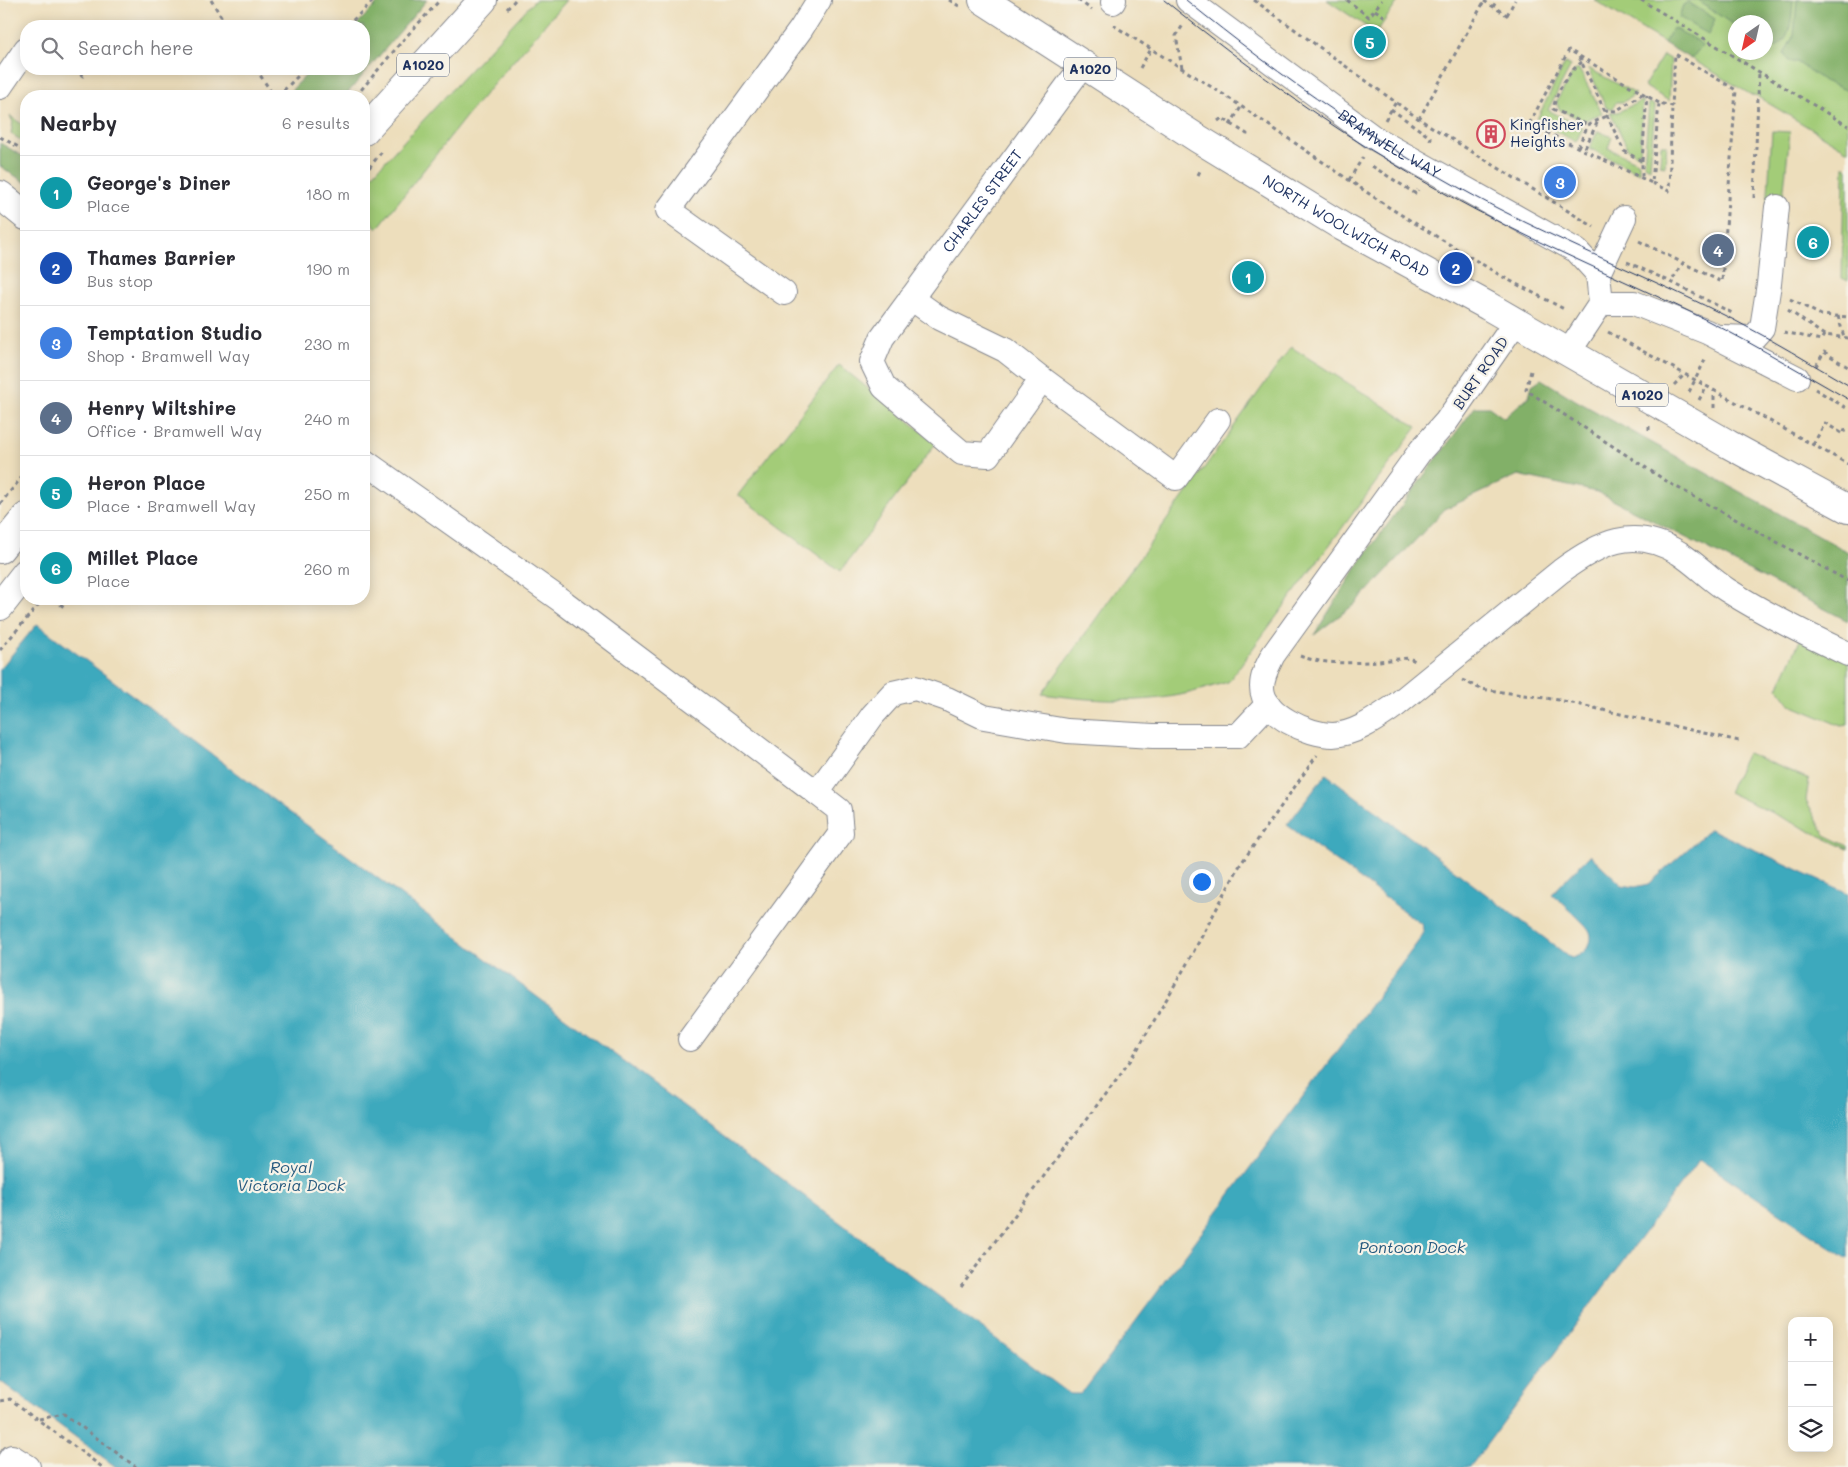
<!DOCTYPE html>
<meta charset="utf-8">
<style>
:root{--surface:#fff;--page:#f2f2f3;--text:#2b2b33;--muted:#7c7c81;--line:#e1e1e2;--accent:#d1495b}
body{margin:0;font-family:Mali,sans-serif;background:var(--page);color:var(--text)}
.controls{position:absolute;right:15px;bottom:15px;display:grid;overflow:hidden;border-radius:10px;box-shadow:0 2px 12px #0003}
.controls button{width:45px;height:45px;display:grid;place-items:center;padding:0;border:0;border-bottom:1px solid var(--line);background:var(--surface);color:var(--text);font:25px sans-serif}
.compass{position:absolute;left:1728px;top:15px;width:45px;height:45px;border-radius:50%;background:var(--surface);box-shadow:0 2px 12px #0003;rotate:214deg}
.you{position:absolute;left:1201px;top:881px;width:18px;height:18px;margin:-12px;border:4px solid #fff;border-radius:50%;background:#1a73e8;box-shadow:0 0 0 8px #1a73e833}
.badge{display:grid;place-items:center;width:32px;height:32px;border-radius:50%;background:var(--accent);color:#fff;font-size:16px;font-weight:700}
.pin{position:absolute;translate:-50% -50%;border:2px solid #fff;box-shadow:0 1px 5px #0006}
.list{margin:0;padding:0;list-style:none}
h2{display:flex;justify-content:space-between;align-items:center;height:65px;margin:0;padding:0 20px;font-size:21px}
h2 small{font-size:16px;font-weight:400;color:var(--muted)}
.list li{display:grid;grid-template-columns:32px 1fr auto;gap:15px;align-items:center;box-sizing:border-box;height:75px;padding:0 20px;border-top:1px solid var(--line)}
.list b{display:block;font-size:19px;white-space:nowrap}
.list p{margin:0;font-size:16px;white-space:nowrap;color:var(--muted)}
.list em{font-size:16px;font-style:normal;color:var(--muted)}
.icon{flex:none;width:28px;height:28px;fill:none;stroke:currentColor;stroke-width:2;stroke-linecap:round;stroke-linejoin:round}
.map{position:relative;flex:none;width:1848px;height:1467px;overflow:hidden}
.search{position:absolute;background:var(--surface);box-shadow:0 2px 12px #0003;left:20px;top:20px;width:350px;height:55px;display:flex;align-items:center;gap:12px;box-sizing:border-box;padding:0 18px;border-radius:20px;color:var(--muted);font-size:19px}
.panel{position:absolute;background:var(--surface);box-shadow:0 2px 12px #0003;left:20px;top:90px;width:350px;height:515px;border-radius:20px}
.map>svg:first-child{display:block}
.green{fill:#a3cc78;stroke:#5f7e6b;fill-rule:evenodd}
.forest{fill:#82b068;stroke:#4e7063}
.water{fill:#3da9bd;stroke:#2c6c8e}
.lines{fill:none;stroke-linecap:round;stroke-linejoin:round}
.minor-casing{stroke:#84868d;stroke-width:26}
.major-casing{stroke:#84868d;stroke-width:30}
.path{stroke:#84868d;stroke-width:3;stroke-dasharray:4 4;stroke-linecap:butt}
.minor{stroke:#fff;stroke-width:24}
.major{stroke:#fff;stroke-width:28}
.tram{stroke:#1b2f5e;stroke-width:1}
.labels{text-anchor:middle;stroke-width:4.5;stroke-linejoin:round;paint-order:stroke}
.shield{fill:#f7f3e8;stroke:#5d6a87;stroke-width:1}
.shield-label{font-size:14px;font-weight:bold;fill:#1b2f5e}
.poi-label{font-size:15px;fill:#1b2f5e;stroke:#f7f3e8;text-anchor:start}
.street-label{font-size:15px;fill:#1b2f5e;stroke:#f7f3e8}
.water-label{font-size:16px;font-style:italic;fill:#275a7f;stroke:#f7f3e8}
</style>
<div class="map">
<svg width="1848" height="1467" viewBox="0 0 1848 1467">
<rect width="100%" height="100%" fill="#f7f3e8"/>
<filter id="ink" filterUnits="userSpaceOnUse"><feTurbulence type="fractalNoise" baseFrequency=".02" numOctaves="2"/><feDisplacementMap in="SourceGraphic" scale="10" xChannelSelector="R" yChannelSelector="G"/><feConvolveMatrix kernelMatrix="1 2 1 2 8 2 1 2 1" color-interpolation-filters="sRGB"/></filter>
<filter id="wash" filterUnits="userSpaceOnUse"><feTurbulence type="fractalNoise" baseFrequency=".0096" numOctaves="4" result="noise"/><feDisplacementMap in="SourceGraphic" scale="20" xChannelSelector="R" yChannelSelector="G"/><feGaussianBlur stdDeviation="1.12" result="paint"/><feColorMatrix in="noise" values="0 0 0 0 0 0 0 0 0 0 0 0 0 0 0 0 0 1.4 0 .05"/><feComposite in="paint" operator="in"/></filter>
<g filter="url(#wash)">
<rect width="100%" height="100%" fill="#eddebc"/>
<g class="green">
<polygon points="535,0 566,0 472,109 377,229 364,209 364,184"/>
<polygon points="1327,0 1399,0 1376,33"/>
<path d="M1594 0H1848V151L1758 97 1753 96ZM1736 22H1766V52H1736Z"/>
<polygon points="1663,55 1671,60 1669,101 1644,86"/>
<polygon points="1565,63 1571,66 1548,110 1583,128 1576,142 1536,121"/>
<polygon points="1588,68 1636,94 1623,102 1616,102 1613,109 1606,107"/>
<polygon points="1579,69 1602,113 1584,121 1560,110 1556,102 1574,71"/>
<polygon points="1643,100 1640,156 1628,149 1610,112 1618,112"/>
<polygon points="1649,102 1655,106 1650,168 1644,165"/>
<polygon points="10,116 26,127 26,143 11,134 13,122"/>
<polygon points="1598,131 1612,137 1608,148 1639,163 1639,173 1589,148"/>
<polygon points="1772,131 1790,132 1782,207 1767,208"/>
<polygon points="1661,145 1667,145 1665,166 1660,165"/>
<polygon points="1844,166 1848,168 1848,281 1842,278"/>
<path d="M1291 347 1417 427 1228 682C1212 686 1196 692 1180 695 1134 704 1088 700 1042 694Z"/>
<polygon points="839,365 936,443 840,572 738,495"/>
<polygon points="1801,638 1848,662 1848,725 1841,726 1791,705 1778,688"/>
<polygon points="1747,753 1809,779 1806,800 1825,835 1848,846 1848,849 1728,792"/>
</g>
<g class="forest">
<polygon points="381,0 427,0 345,96 286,96 312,69 364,69 364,26 355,26"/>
<path d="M1697 0H1793C1792 16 1791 53 1766 46V22H1736L1735 26Z"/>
<polygon points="1797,0 1848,0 1848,91 1824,81 1797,62 1789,62 1784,54 1794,35"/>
<polygon points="1688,2 1715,19 1708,35 1679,17 1683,5"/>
<polygon points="1673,28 1698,41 1702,46 1691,59 1664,43"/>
<polygon points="0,143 26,158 26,183 0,166"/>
<polygon points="1541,379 1577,401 1848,552 1848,621 1597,492 1518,475 1445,509 1355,604 1314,635 1362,559 1475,407 1489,407 1504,418 1529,396 1532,385"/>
</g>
<path class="water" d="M37 624 1070 1394H1080L1086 1388 1423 935V929L1421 924 1287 825 1326 774 1571 958C1583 956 1596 943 1589 930 1585 923 1560 901 1552 894L1590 855 1622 885 1635 887 1649 884 1710 829 1848 893V1259L1699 1159 1470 1467H116L0 1381V669Z"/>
</g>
<g filter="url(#ink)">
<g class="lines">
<defs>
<g id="minor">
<path id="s1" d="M1188 0 1374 138 1577 251 1598 274"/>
<polyline points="1113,2 1114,0"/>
<polyline points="0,87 26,49"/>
<polyline points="784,293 668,210 801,29 819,0"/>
<polyline points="911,298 939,318 1005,350 1042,379 1176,478 1218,420"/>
<polyline points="1601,303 1634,303 1707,332 1797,378"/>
<path d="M1515 323 1446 422 1421 450 1273 655C1268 665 1262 675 1262 687 1262 715 1309 735 1333 735 1356 734 1377 718 1395 706L1561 571C1599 543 1633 525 1679 553 1696 564 1710 579 1727 590 1765 614 1807 635 1848 654"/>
<polyline points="1721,337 1753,338 1762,328 1769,284 1777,207"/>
<polyline points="1568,353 1601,303 1598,274 1624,218"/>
<path id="s2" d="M1042 379 988 455 962 453 884 387 872 362 882 338 1083 65"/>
<polyline points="364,461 562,601 817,793 873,715 893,693 915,688 947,699 984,717 1067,731 1153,736 1238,736 1268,704"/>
<polyline points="690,1039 841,833 839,810 817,793"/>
<polyline points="5,1467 12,1457 28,1467"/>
</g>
<g id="major">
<path id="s3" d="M983 0 1197 138 1343 227 1488 306 1728 444 1848 509"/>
<polyline points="364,131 483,0"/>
<polyline points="0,195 26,216"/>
<polyline points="0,549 26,517"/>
<polyline points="0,606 26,573"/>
</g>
</defs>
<use href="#minor" class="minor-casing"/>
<use href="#major" class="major-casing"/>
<g class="path">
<polyline points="211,0 227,26"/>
<polyline points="949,0 959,6"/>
<polyline points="1078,0 1092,10"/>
<polyline points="1254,0 1419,119 1594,227"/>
<polyline points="1347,0 1369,17 1382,0"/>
<polyline points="1641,0 1848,126"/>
<polyline points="1484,1 1510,17"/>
<polyline points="1493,7 1497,0"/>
<polyline points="507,9 515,0"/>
<polyline points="1375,10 1387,18"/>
<polyline points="1507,15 1515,0"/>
<polyline points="1113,25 1229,98 1390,208 1503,277 1566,310"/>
<polyline points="347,26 374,0"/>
<polyline points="1579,57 1624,151 1642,161 1642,178"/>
<path d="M1582 62C1568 72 1557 91 1553 109L1588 125"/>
<polyline points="1140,68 1151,49"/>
<polyline points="1182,68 1176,36 1183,25"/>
<polyline points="74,69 83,76 88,69"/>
<polyline points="256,69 274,96"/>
<polyline points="278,96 305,69"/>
<polyline points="356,96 404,39 440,0"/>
<polyline points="1659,103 1569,50 1529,124 1652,183 1659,103 1672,106 1675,54 1736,90 1722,282 1683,263 1671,282"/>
<polyline points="1391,109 1431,138 1429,142"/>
<polyline points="1604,110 1616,111 1642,94"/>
<polyline points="1419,119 1485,0"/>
<polyline points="1385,120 1396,102"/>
<polyline points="1218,121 1222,118 1247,134 1246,138"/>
<polyline points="1230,125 1241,107"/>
<polyline points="0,137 26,151"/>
<polyline points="1578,147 1588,125 1607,116"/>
<polyline points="1585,148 1598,121"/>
<polyline points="1642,161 1647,95"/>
<polyline points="1372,166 1416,194 1418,190"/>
<polyline points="364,174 384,149"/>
<polyline points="1198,175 1201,169"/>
<polyline points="1349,180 1363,157"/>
<polyline points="1652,183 1669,191 1672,106"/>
<polyline points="1754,198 1759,72"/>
<polyline points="1639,241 1683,263"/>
<polyline points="1627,262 1671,282 1734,314"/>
<polyline points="1790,299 1821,315 1848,317"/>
<polyline points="1788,310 1824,335"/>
<polyline points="1838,316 1844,337"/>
<polyline points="1608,332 1848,464"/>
<polyline points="1784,332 1821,340 1824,335 1848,338"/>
<polyline points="1816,366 1824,352 1848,367"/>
<polyline points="1531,371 1526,390 1671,484 1848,581"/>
<polyline points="1674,385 1684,375"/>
<polyline points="1815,389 1848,409"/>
<polyline points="1689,392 1706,358"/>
<polyline points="1699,400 1706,387"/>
<polyline points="1714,408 1714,391"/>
<polyline points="1649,426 1649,434"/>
<polyline points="1813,445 1825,423 1843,434 1847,426"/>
<polyline points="0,504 26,472"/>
<polyline points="54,599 64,607"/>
<polyline points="0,650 43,599"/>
<path d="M1300 656C1331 668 1376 661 1409 658L1415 661"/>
<polyline points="1462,680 1481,689 1559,700 1739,741"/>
<polyline points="961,1287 1133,1057 1188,962 1240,865 1317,755"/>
<polyline points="0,1401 10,1399 102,1467"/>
<polyline points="39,1419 64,1414 136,1467"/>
</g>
<use href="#minor" class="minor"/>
<use href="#major" class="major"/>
<g class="tram">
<path d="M1164 0C1255 73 1344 138 1446 194 1523 237 1604 271 1684 309 1740 336 1794 368 1848 399"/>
<path d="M1186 0C1283 79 1385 150 1497 208 1574 248 1656 280 1734 320 1773 340 1810 363 1848 385"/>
</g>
</g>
</g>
<defs>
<symbol id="building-ring" viewBox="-11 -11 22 22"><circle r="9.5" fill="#f7f3e8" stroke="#d1495b" stroke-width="1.5"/><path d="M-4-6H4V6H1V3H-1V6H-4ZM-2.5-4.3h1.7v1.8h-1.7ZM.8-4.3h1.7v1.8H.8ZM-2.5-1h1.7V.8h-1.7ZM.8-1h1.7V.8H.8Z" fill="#d1495b"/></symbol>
</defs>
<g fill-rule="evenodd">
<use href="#building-ring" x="1475" y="118" width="32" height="32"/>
</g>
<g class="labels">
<g class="shield">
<rect x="397" y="53.5" width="52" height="23" rx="4"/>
<rect x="1064" y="57.5" width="52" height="23" rx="4"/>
<rect x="1616" y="383.5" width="52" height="23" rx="4"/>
</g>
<g class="shield-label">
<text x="423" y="70">A1020</text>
<text x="1090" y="74">A1020</text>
<text x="1642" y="400">A1020</text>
</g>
<g class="poi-label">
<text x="1510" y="130">Kingfisher<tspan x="1510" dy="17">Heights</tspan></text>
</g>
<g class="street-label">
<text dy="5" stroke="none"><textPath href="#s1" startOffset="248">BRAMWELL WAY</textPath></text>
<text dy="5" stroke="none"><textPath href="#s2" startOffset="445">CHARLES STREET</textPath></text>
<text dy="5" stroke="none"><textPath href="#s3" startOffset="428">NORTH WOOLWICH ROAD</textPath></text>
<text transform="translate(1481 373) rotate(-55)" y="5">BURT ROAD</text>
</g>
<g class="water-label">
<text x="291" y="1173">Royal<tspan x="291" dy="18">Victoria Dock</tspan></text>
<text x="1412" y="1253">Pontoon Dock</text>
</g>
</g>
</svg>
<div class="controls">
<button>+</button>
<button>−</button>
<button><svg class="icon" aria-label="layers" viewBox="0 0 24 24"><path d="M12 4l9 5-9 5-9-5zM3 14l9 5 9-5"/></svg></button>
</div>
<svg class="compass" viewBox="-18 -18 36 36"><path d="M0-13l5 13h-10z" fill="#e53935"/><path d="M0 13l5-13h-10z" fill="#7c7c81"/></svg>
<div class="you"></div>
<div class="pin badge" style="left:1248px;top:277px;background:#0f9aa8">1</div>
<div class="pin badge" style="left:1456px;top:268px;background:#1a4fb4">2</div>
<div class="pin badge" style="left:1560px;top:182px;background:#3f7fe0">3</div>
<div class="pin badge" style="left:1718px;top:250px;background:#5c6f8a">4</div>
<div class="pin badge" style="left:1370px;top:42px;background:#0f9aa8">5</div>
<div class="pin badge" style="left:1813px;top:242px;background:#0f9aa8">6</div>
<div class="search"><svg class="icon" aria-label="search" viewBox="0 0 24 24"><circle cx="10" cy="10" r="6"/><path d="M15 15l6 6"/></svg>Search here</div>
<section class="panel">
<h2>Nearby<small>6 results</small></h2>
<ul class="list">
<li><span class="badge" style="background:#0f9aa8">1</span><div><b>George's Diner</b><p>Place</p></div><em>180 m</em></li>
<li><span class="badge" style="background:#1a4fb4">2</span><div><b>Thames Barrier</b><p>Bus stop</p></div><em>190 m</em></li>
<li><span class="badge" style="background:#3f7fe0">3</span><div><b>Temptation Studio</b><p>Shop · Bramwell Way</p></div><em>230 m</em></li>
<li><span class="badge" style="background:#5c6f8a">4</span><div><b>Henry Wiltshire</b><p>Office · Bramwell Way</p></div><em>240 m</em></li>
<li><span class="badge" style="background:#0f9aa8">5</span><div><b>Heron Place</b><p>Place · Bramwell Way</p></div><em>250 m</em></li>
<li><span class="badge" style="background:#0f9aa8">6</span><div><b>Millet Place</b><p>Place</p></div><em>260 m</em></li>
</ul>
</section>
</div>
